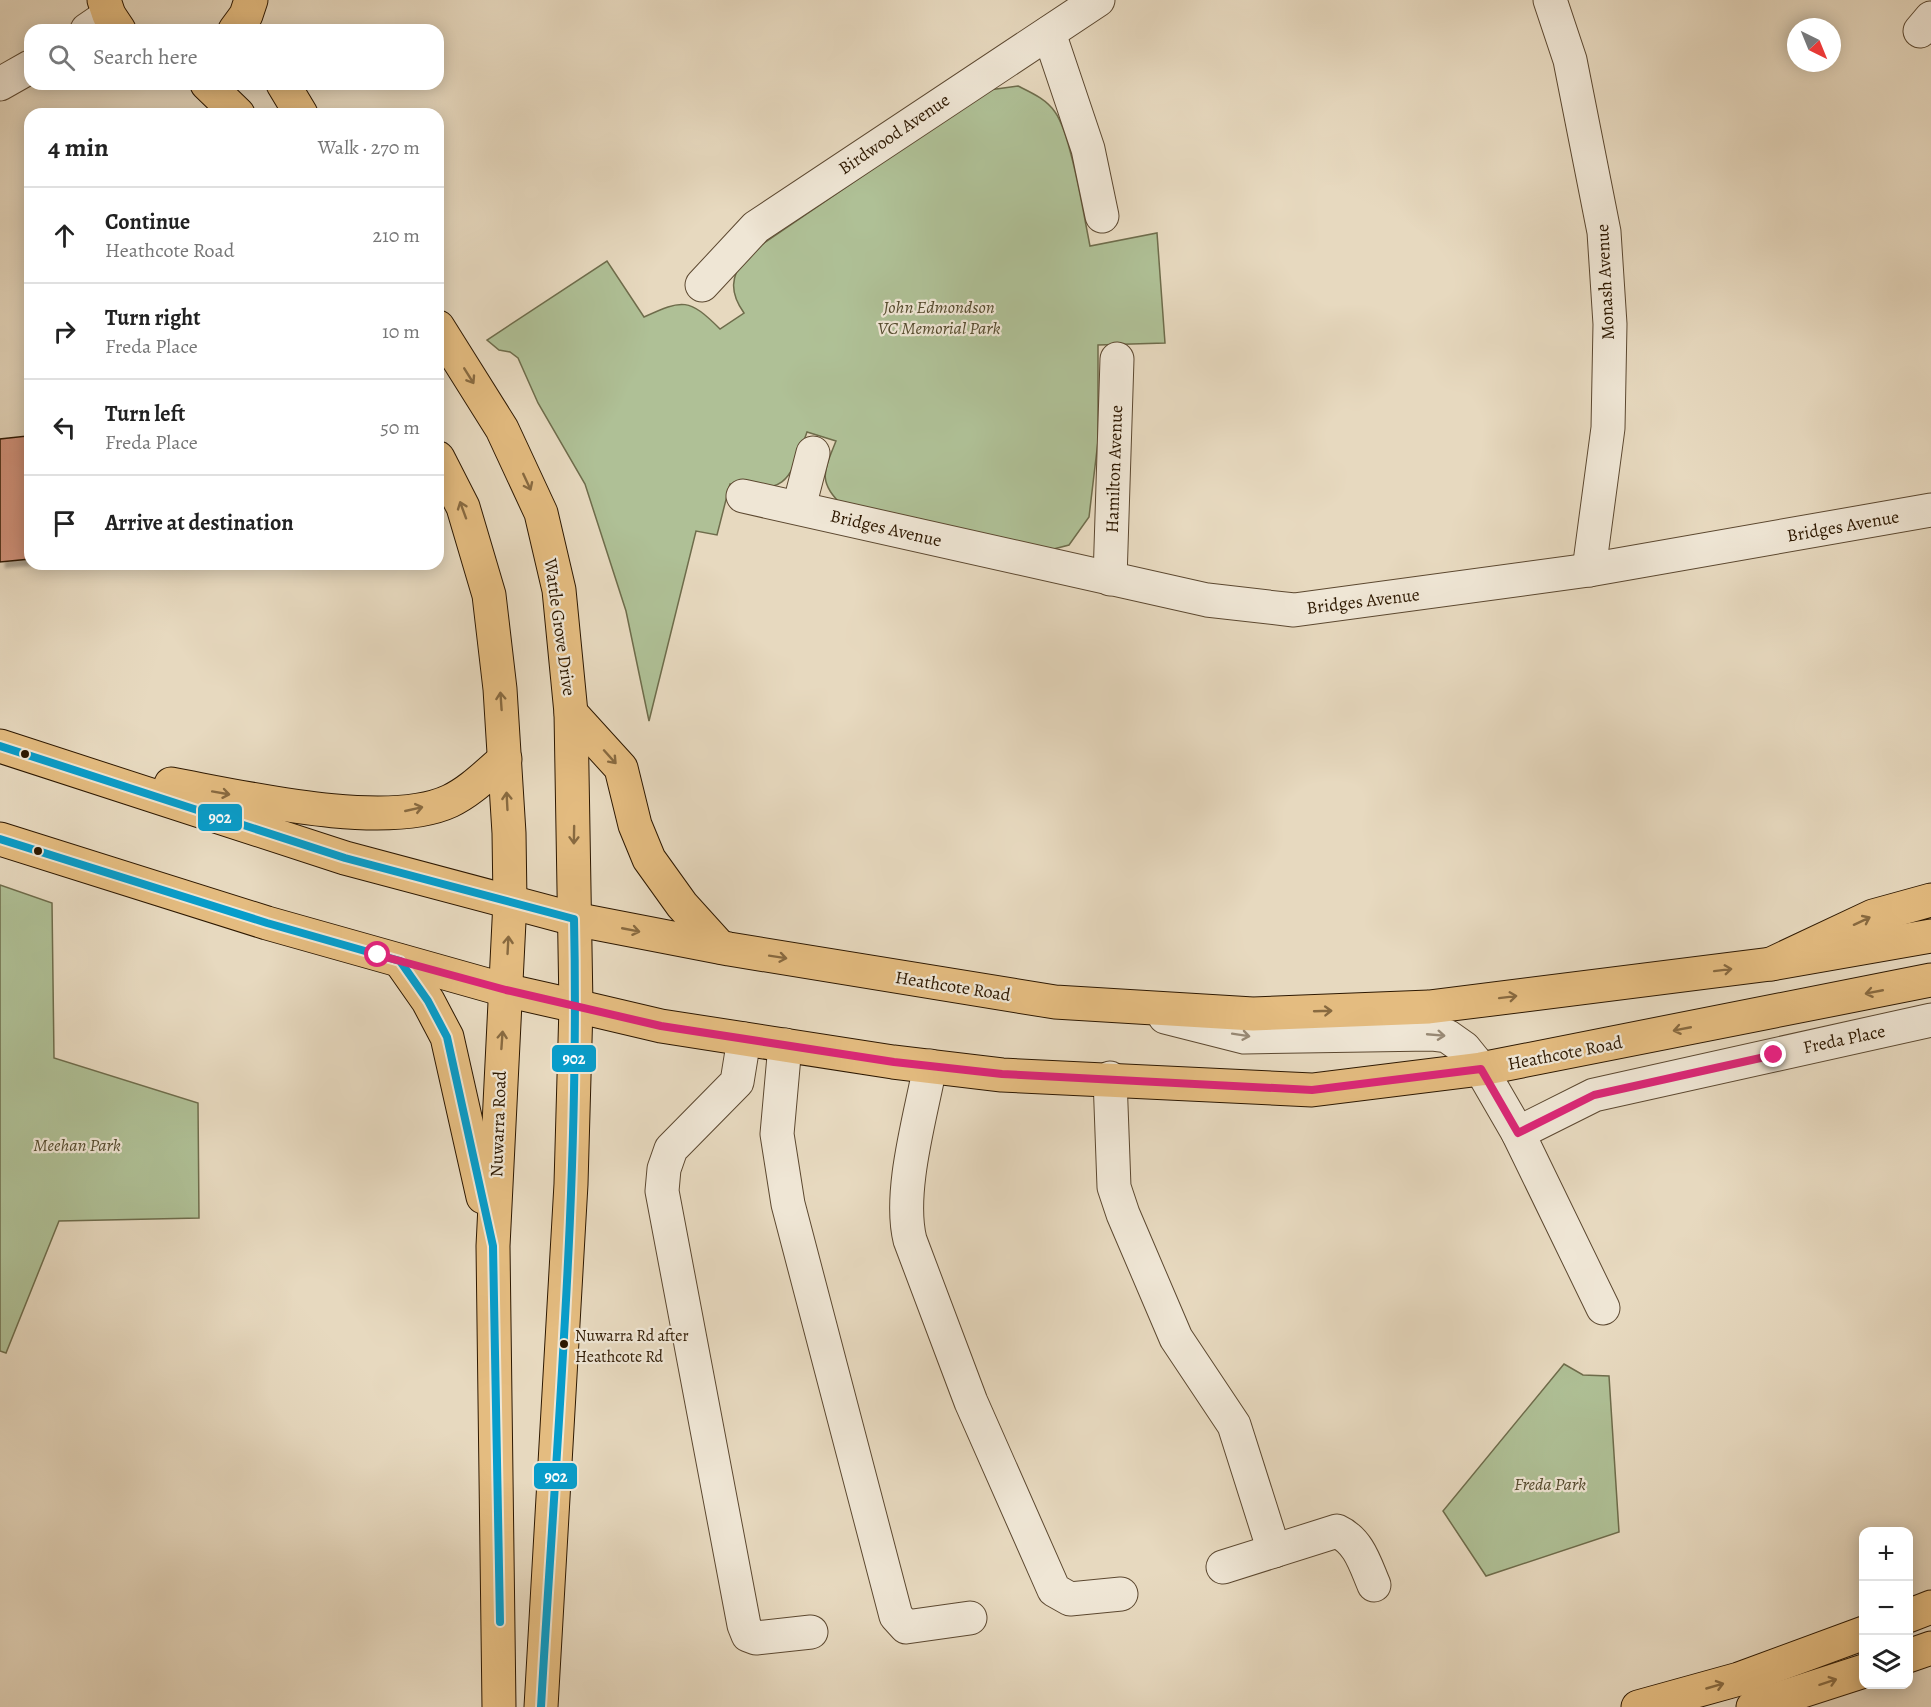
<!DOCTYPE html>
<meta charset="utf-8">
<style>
:root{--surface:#fff;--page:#f6f6f6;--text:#222;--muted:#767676;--line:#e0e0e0}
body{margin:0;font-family:Alegreya,serif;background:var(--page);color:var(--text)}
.controls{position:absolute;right:18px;bottom:18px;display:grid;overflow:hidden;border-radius:12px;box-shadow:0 3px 15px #0003}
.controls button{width:54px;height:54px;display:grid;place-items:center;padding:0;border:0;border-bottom:2px solid var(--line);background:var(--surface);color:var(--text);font:30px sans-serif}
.compass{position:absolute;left:1787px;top:18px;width:54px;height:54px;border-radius:50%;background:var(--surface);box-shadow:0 3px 15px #0003;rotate:137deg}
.stop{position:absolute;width:18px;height:18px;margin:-14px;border:4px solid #db2777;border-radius:50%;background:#fff}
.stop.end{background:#db2777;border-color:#fff;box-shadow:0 2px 6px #0008}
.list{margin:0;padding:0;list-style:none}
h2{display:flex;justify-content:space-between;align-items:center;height:78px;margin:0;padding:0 24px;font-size:26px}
h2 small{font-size:20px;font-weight:400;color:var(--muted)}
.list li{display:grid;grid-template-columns:39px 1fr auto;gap:18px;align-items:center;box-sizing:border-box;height:96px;padding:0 24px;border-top:2px solid var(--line)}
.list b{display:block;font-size:22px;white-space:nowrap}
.list p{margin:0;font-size:20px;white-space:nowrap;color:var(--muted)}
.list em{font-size:20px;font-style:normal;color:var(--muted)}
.icon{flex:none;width:33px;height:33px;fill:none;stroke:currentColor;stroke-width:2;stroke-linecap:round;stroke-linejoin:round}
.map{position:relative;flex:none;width:1931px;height:1707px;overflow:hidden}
.search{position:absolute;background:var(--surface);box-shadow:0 3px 15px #0003;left:24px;top:24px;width:420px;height:66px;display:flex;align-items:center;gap:15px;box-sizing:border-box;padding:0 21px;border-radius:18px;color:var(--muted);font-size:22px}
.panel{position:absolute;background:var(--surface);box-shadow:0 3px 15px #0003;left:24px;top:108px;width:420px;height:462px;border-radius:18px}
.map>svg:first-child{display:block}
.green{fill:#afc096;stroke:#6e6c4b;stroke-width:1.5}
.building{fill:#d1917a;stroke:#2d1800;stroke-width:1.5;filter:url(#shadow)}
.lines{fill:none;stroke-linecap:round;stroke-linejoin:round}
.minor-casing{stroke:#5c4830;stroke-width:35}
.major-casing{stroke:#2d1800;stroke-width:35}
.highway-casing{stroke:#2d1800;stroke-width:35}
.minor{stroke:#efe6d5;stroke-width:33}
.major{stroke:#e4bc80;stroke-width:33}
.highway{stroke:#e4bc80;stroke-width:33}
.bus-1-casing{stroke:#efe6d5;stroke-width:12}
.bus-1{stroke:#079dcb;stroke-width:8}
.oneway{stroke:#886a40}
.oneway2{stroke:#988975}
.route{stroke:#db2777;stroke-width:8}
.bus-dot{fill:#2d1800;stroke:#efe6d5;stroke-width:2}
.labels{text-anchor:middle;stroke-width:4.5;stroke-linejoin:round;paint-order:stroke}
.bus-label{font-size:16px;fill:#2d1800;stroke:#efe6d5;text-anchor:start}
.street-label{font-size:18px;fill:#2d1800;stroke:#efe6d5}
.park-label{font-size:18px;font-style:italic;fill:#544a2d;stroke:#efe6d5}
.line-badge{stroke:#efe6d5;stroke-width:2}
.badge-label{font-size:16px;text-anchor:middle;font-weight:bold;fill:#fff}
</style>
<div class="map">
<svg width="1931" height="1707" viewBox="0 0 1931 1707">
<defs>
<filter id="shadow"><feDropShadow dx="5.5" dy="5.5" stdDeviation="1.5" flood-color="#0004"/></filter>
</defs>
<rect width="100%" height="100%" fill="#e7d9bf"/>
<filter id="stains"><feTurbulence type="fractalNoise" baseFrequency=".00333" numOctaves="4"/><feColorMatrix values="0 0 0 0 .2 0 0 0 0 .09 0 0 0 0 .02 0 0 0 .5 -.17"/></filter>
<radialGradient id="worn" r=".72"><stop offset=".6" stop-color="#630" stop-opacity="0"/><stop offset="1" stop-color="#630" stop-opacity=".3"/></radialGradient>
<g class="green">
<path d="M1018 86C1032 93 1046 99 1055 112 1071 134 1084 217 1090 246L1157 233 1165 343 1098 345V441L1089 517 1069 545 1042 552 843 506C817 482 824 471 836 441L807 432C789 482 787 495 730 484L717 535 696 531 649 721 626 611 585 484 538 403 518 358 510 352 499 350 487 340 607 261 644 317C683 299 689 298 720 329L744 313C729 292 731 277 745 256L989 90Z"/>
<polygon points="0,885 52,903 54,1058 198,1103 199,1218 59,1221 6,1353 0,1351"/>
<polygon points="1564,1364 1583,1375 1609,1376 1619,1532 1486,1576 1443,1511"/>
</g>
<polygon class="building" points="27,436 30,467 30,559 0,562 0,439"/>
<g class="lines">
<defs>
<g id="minor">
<polyline points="1550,0 1570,60 1604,232 1610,324 1608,428 1589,570"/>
<polyline points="87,30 109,15"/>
<polyline points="1920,31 1931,18"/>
<polyline points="1049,33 1088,149 1102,216"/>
<polyline points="0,84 30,67"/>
<polyline points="702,285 756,227 1098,0"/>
<polyline points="743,496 1207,600 1294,610 1589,570 1931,510"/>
<polyline points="799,507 813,453"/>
<polyline points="1110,579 1117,359"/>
<polyline points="1165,1017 1244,1037 1431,1034 1447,1036 1464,1048 1481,1069 1518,1133 1603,1308"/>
<polyline points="744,1039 737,1082 671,1149 664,1169 662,1191 744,1625 748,1635 756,1638 811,1632"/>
<polyline points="785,1045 777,1134 788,1204 896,1616 906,1627 970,1618"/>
<path d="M930 1066C921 1115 898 1192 910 1240L971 1402 1054 1590 1070 1599 1121 1594"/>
<polyline points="1110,1078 1114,1187 1123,1214 1176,1338 1234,1425 1274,1551"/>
<polyline points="1518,1133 1594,1095 1931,1020"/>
<path d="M1223 1567 1337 1531C1359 1541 1365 1564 1374 1585"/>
</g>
<g id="major">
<polyline points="104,0 109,15 119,30"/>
<polyline points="235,30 246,15 251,0"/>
<polyline points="207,84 238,114"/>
<polyline points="283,84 301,114"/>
<polyline points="438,327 502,429 541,513 559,590 571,713 576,1006 571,1184 541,1707"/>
<polyline points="438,458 463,507 489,595 500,689 509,833 510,901 493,1246 499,1707"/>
<polyline points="571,713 621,768 635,825 649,859 682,905 720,947"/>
<polyline points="0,746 345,858 574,919 729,949 1055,1002 1253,1014 1429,1007 1771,964 1931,936"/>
<path d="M171 784C242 797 386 831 450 801 471 791 487 774 505 759"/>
<polyline points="0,839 267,923 505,990 576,1006 661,1026 893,1062 1002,1075 1312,1090 1481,1069 1931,980"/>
<polyline points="400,961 428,1001 447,1037 483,1197"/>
</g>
<g id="highway">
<polyline points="1771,964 1873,916 1931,900"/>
<polyline points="1908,1616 1931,1607"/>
<polyline points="1908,1656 1931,1648"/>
<polyline points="1638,1707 1739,1679 1864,1633"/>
<polyline points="1753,1707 1864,1671"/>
</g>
</defs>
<use href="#minor" class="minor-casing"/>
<use href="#major" class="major-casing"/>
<use href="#highway" class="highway-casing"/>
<use href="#minor" class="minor"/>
<use href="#major" class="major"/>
<use href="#highway" class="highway"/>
<defs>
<g id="bus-1">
<path d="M0 746 345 858 574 919C580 1182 556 1445 541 1707"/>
<polyline points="0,839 267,923 400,961 428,1001 447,1037 493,1246 500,1622"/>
</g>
</defs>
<use href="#bus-1" class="bus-1-casing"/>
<use href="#bus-1" class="bus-1"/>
</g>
<defs><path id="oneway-shaft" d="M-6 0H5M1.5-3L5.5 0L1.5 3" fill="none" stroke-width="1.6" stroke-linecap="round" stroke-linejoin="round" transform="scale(1.5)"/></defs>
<g class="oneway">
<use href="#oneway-shaft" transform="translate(469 376) rotate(58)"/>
<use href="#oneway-shaft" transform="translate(527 482) rotate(65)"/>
<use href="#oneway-shaft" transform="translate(463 510) rotate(-110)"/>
<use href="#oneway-shaft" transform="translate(501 701) rotate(-94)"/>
<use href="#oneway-shaft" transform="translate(610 757) rotate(48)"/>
<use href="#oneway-shaft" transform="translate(221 793) rotate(10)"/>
<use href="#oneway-shaft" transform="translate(507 801) rotate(-93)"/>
<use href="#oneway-shaft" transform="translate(414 809) rotate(-13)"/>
<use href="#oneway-shaft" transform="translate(574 835) rotate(91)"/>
<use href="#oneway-shaft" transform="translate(1862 921) rotate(-25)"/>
<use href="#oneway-shaft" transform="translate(631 930) rotate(11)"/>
<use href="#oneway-shaft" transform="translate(508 945) rotate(-87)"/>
<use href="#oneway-shaft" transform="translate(778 957) rotate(9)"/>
<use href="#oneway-shaft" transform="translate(1723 970) rotate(-7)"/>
<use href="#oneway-shaft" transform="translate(1874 992) rotate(169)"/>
<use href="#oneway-shaft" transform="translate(1508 997) rotate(-7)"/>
<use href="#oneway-shaft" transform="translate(1323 1011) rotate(-2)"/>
<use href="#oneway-shaft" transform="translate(1682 1029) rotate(169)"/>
<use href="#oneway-shaft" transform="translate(502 1040) rotate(-86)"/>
<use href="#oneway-shaft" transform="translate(1828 1682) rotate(-18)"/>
<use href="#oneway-shaft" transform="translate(1715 1686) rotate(-16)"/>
</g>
<g class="oneway2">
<use href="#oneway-shaft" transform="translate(1241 1035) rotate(9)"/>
<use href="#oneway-shaft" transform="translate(1436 1035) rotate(5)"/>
</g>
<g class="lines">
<polyline class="route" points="378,955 506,990 661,1026 894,1062 1002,1074 1312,1090 1481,1069 1518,1133 1594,1095 1774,1055"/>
</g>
<g class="bus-dot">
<circle cx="25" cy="754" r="5"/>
<circle cx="38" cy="851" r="5"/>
<circle cx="564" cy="1344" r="5"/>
</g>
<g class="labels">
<g class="bus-label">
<text x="575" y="1341">Nuwarra Rd after<tspan x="575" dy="21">Heathcote Rd</tspan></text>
</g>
<g class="street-label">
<text transform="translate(894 134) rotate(-34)" y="6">Birdwood Avenue</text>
<text transform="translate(1605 282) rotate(-93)" y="6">Monash Avenue</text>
<text transform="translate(1114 469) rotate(-88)" y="6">Hamilton Avenue</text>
<text transform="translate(1843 526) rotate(-10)" y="6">Bridges Avenue</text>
<text transform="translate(886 528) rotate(13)" y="6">Bridges Avenue</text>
<text transform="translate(1363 601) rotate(-7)" y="6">Bridges Avenue</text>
<text transform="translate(560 627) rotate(82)" y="6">Wattle Grove Drive</text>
<text transform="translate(953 986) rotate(9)" y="6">Heathcote Road</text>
<text transform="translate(1844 1039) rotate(-12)" y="6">Freda Place</text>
<text transform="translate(1565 1053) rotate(-11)" y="6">Heathcote Road</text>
<text transform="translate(498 1124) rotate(-88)" y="6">Nuwarra Road</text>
</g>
<g class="park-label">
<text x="939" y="313">John Edmondson<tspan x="939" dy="21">VC Memorial Park</tspan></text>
<text x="77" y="1151">Meehan Park</text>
<text x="1550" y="1490">Freda Park</text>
</g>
</g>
<g class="line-badge">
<rect x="197" y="803" width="46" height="29" rx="6" fill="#079dcb"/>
<rect x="551" y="1044" width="46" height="29" rx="6" fill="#079dcb"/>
<rect x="533" y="1462" width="45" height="28" rx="6" fill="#079dcb"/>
</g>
<g class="badge-label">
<text x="220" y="823">902</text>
<text x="574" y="1064">902</text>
<text x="556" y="1482">902</text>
</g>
<rect width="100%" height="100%" filter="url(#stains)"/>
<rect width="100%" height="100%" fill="url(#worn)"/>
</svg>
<div class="controls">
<button>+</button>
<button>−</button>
<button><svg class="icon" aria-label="layers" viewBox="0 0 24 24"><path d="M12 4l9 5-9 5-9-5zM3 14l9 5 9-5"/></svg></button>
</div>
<svg class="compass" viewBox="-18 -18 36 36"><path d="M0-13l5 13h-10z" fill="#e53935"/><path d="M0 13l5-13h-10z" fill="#767676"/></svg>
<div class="stop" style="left:378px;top:955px"></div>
<div class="stop end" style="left:1774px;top:1055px"></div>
<div class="search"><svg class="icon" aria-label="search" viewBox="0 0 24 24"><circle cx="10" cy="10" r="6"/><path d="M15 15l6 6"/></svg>Search here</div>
<section class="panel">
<h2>4 min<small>Walk · 270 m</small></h2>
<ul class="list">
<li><svg class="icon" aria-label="ahead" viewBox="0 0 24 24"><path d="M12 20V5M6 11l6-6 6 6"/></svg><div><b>Continue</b><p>Heathcote Road</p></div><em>210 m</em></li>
<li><svg class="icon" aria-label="right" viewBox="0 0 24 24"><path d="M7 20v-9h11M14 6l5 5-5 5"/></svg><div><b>Turn right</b><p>Freda Place</p></div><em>10 m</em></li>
<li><svg class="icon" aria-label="left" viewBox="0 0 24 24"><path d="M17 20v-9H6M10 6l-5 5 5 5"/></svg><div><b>Turn left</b><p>Freda Place</p></div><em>50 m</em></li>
<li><svg class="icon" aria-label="arrive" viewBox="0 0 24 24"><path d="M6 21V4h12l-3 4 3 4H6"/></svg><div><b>Arrive at destination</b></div></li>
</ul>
</section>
</div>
